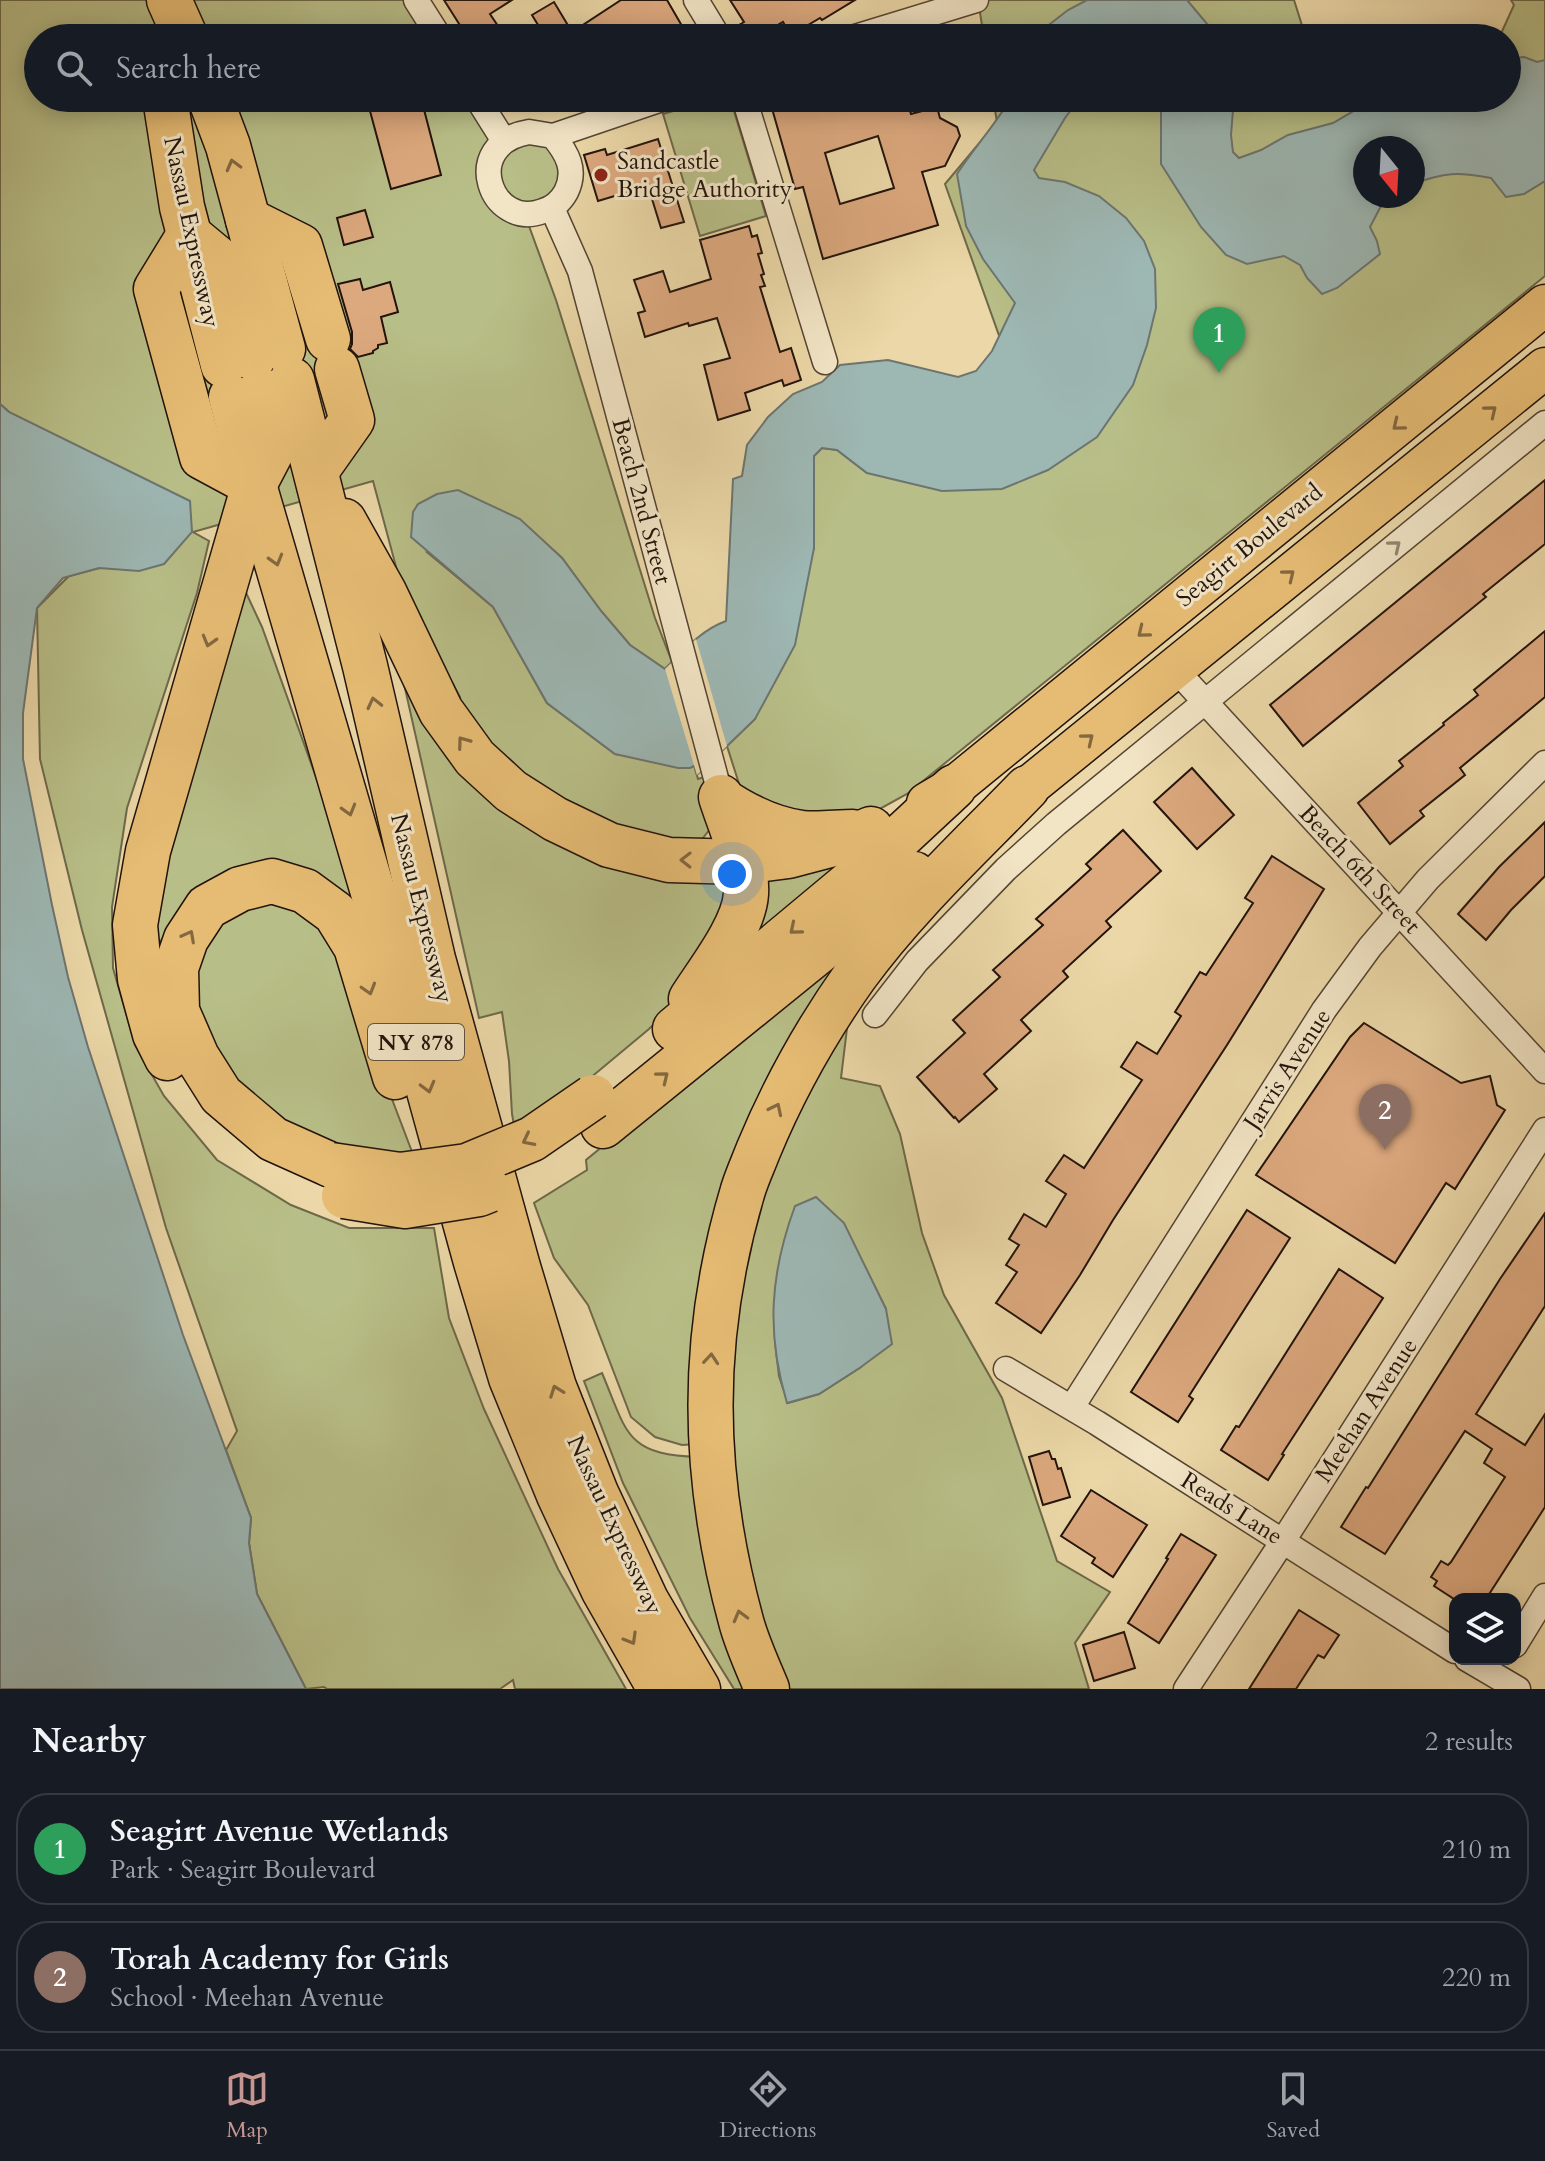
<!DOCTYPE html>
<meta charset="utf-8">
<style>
:root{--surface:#171b24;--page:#20242c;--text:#f1f3f6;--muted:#9ea1a6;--line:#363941;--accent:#c59692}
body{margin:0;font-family:Cardo,serif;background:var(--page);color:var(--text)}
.controls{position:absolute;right:24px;bottom:24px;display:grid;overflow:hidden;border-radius:16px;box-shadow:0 4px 20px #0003}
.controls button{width:72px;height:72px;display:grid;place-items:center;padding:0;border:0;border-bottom:2px solid var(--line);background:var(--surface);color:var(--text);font:40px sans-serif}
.compass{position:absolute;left:1353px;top:136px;width:72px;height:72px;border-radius:50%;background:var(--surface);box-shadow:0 4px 20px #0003;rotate:162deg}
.you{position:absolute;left:732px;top:874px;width:28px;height:28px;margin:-20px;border:6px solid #fff;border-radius:50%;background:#1a73e8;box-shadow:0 0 0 12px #1a73e833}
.badge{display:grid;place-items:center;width:52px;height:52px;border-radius:50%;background:var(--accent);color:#fff;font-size:26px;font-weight:700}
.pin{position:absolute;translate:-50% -66px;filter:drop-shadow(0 2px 4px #0008)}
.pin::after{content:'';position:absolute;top:42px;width:28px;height:24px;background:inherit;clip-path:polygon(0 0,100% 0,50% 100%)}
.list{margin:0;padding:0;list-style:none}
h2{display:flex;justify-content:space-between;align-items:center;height:104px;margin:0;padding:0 32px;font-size:34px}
h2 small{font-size:26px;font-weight:400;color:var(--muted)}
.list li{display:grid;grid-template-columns:52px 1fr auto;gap:24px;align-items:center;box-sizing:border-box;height:112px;margin:0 16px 16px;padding:0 16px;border:2px solid var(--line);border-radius:32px}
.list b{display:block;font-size:30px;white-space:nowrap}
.list p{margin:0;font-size:26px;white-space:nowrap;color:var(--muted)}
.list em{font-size:26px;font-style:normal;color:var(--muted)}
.icon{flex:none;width:44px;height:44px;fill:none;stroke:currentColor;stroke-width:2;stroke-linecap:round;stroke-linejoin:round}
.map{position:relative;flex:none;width:1545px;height:1689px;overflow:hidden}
.search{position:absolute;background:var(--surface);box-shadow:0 4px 20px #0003;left:24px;right:24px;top:24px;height:88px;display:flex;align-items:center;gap:20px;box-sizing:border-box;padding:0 28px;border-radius:44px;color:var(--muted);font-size:30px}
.sheet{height:360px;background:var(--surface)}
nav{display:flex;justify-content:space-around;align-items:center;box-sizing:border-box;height:112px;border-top:2px solid var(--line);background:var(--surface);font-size:22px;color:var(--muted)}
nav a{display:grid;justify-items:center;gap:4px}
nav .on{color:var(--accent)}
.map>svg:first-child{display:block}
.green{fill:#b8be87;stroke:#6d6849;stroke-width:2;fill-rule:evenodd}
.water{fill:#9db7b3;stroke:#6c7570;stroke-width:2}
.pier{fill:#ebd7a7}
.building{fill:#dca87e;stroke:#22130b;stroke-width:2;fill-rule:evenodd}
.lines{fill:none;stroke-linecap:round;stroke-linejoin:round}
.street-casing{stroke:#544432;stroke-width:27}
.primary-casing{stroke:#22130b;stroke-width:43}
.highway-casing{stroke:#22130b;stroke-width:47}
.street{stroke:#f2e5c6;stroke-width:24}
.primary{stroke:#e6bc74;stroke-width:40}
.highway{stroke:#e6bc74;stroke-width:44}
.highway-bridge-casing{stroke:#22130b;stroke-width:47;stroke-linecap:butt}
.highway-bridge{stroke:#e6bc74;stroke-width:44}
.oneway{stroke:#846840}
.oneway2{stroke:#948672}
.poi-dot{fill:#8f2418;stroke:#f2e5c6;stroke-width:3}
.labels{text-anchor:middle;stroke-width:6;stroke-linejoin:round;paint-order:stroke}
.shield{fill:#f2e5c6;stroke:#605243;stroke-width:2}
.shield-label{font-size:22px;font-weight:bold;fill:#22130b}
.poi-label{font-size:24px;fill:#22130b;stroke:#f2e5c6;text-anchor:start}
.street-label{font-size:24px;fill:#22130b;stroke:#f2e5c6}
</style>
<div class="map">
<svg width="1545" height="1689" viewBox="0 0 1545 1689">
<rect width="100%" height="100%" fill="#ebd7a7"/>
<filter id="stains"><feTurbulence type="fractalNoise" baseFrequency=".0025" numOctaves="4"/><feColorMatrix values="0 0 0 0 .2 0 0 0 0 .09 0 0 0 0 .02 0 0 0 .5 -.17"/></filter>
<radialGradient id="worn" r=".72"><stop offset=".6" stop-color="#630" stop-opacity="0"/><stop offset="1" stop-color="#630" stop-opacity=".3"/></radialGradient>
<g class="green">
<polygon points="0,0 411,0 433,38 38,38 38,98 468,98 490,137 543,134 571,175 525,215 556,300 655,618 672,662 665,669 630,645 601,611 562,558 520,520 427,552 493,607 547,703 615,754 694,765 698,779 704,777 713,825 703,838 689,844 663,840 583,813 528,778 474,730 453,701 460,697 453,684 444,688 402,589 373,481 193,532 209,541 197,593 127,808 112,907 113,968 135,1045 164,1096 217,1160 291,1205 349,1228 434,1228 449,1318 484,1409 558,1569 626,1689 515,1689 513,1680 500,1689 327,1689 324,1687 306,1689 257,1594 249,1543 251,1518 226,1450 237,1431 166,1228 82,930 40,759 37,608 69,576 99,568 9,412 0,404"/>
<polygon points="978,0 1294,0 1306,38 984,38"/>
<path d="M1511 0H1545V276L907 794 876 811 834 822 765 813 741 790 727 746 755 719 814 548V456L822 448 837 450 867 473 1047 470 945 184 997 122 993 98H1507V38H1499L1514 5ZM1365 148H1413V196H1365Z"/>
<polygon points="717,98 730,98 766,216 700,236 663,114"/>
<polygon points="235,569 262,627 349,869 369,944 336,893 190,897 158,945 140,923"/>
<polygon points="402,675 514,800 736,886 674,1004 649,1029 547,1114 515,1131 512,1114 509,1061 502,1012 479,1018"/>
<polygon points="849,856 719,965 752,871"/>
<polygon points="242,895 320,910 414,1157 331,1147 251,1104 210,1059 188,952"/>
<polygon points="866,930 762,1097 698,1444 682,1445 655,1437 631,1417 588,1305 554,1258 534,1203 587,1170 586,1160"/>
<path d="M849 1012 841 1078 880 1086 900 1134 922 1233 944 1295 1002 1398 1057 1561 1110 1592 1075 1643 1089 1689H784L758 1628 725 1450 730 1322 771 1152ZM869 1275 886 1309 861 1367 819 1394 788 1403 779 1376 775 1342Z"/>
<path d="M602 1373C627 1432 625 1455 698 1457L757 1689H734L690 1618 623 1483 584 1381Z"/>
</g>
<g class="water">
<polygon points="1087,0 1187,0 1219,38 1032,38 1068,10"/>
<path d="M1524 57 1537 62 1545 60V181L1524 194 1506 197 1491 178C1458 172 1445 172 1413 184V148H1365V196H1394L1382 204 1370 227 1377 241 1380 254 1337 288 1322 294 1307 278 1300 265 1284 256 1247 264 1226 255 1201 227 1161 164V98H1234L1231 135 1233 152 1239 158 1261 150 1288 135 1333 123 1369 102 1380 98H1507V59Z"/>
<path d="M1011 98H1080L1065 118 1034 170 1039 178 1065 182 1099 196 1126 218 1144 241 1155 269 1156 308 1147 345 1133 385 1097 437 1048 470 1002 489 942 491 867 473 837 450 822 448 814 456V548L795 645 755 719 697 775 694 766 690 768H678L615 754 547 703 493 607 411 537 413 512 418 504 437 494 458 490 520 519 562 558 601 611 630 645 665 669C683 651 701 630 726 621L733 479 742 476 747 445 768 417 793 394 822 382 840 365 888 360 958 377 976 371 992 351 1015 303 983 259 966 226 957 174C974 148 995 125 1011 98Z"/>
<polygon points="0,404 9,412 190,501 192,532 164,564 139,571 99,568 63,578 37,608 23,713 23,759 52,905 68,977 88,1047 183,1335 251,1518 249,1543 257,1594 306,1689 0,1689"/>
<path d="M816 1197 844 1223 886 1309 892 1344 861 1367 819 1394 787 1403C766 1333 770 1274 795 1206Z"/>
</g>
<polygon class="pier" points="696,639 727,746 697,775 665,669"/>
<g class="building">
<polygon points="444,0 512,0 490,14 506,38 468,38"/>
<polygon points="621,0 667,0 689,38 620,38 615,30 600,38 546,38 532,15 554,2 572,32"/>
<polygon points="730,0 855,0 822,20 820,18 798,31 795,26 788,31 783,22 756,38 747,38 739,25 744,22"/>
<polygon points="418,98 421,98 441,175 391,189 370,111"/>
<path d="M769 98H906L911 114 937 107 940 118 957 127 960 136 945 166 922 172 938 225 823 259 803 187 795 189ZM878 136 894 188 840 204 825 153Z"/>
<polygon points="658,139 684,222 661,228 648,186 598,201 584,155 605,149 607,155"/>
<polygon points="365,210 373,237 344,245 337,218"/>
<polygon points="749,226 752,237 757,235 762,253 758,254 764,274 761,275 765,286 760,287 780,352 791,348 801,380 784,386 782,380 745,393 750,410 718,420 704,365 730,358 717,318 689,326 688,323 645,337 638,313 645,311 634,280 663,271 670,292 711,279 700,240"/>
<polygon points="360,279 363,290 390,282 398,312 381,317 387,343 378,345 378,348 373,351 373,353 358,357 350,349 352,344 352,332 338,284"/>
<polygon points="1545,480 1545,544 1483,594 1486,597 1303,746 1270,705"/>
<polygon points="1545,631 1545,697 1460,768 1465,775 1420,811 1424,816 1390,844 1358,803 1403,766 1399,761 1444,725 1443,723 1478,695 1474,690"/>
<polygon points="1192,768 1234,815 1197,849 1154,802"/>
<polygon points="1545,822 1545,876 1511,910 1486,940 1458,914 1499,867"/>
<polygon points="1123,830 1161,871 1106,921 1111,927 1063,971 1068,977 1021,1020 1031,1031 984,1074 997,1089 959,1122 955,1117 954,1118 917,1077 965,1033 953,1020 1000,977 993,970 1043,925 1036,919 1091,869 1086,864"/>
<polygon points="1272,856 1324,889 1227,1045 1113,1220 1080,1275 1041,1333 996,1303 1017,1272 1006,1265 1019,1245 1009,1239 1024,1214 1046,1227 1066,1194 1046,1181 1064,1155 1084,1168 1142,1080 1121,1067 1137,1042 1157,1054 1181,1016 1175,1012 1200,972 1206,975 1253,903 1245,898"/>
<polygon points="1364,1023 1461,1083 1490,1076 1497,1105 1505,1110 1455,1189 1446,1183 1395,1263 1256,1175 1350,1037"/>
<polygon points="1247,1210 1290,1238 1189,1396 1193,1399 1178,1422 1131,1392"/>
<polygon points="1545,1213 1545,1306 1476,1414 1525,1445 1545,1414 1545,1507 1486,1599 1454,1599 1434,1586 1437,1581 1431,1577 1441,1561 1448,1565 1451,1562 1505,1477 1484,1463 1492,1449 1465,1431 1385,1554 1341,1527 1366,1487 1368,1488 1500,1279"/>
<polygon points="1339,1269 1383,1298 1282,1454 1284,1455 1268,1480 1221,1450 1236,1426 1239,1427"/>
<polygon points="1049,1451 1052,1459 1055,1459 1058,1469 1061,1468 1070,1497 1043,1505 1029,1457"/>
<polygon points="1091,1490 1147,1525 1113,1577 1092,1563 1095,1558 1061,1536"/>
<polygon points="1181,1534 1216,1555 1159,1643 1128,1623 1168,1559 1166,1558"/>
<polygon points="1299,1610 1339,1635 1324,1658 1318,1655 1296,1689 1249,1689"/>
<polygon points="1124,1632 1135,1668 1094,1681 1083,1645"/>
</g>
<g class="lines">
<defs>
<g id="street">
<polyline points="416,0 440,38"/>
<polyline points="696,0 719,38"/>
<polyline points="852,38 976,0"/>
<polyline points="477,98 504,141"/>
<polyline points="744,98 825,362"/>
<path d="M529 132 553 136C567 153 577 170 566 192 561 201 553 208 543 211 491 231 459 144 529 132Z"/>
<polyline points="553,136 665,98"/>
<polyline points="552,208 580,271 721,797"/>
<polyline points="1174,668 1545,1071"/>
<polyline points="875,1015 917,961 1006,869 1056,824 1545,423"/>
<polyline points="1006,1369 1097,1423 1455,1651"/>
<polyline points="1072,1407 1324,1010 1370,947 1428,879 1545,763"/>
<polyline points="1515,1645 1545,1596"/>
<polyline points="1467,1659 1518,1689"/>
<polyline points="1186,1689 1283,1541 1545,1130"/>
</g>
<g id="primary">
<polyline points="1027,788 1545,368"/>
<path d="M721 797C746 814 772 827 802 831 818 833 837 830 853 830"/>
<polyline points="927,803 954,787 1545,305"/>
</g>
<g id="highway">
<polyline points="169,0 186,38"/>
<polyline points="165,98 182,207 223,365"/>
<polyline points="210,98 228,146 283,349"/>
<polyline points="248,220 300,246 328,339"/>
<polyline points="189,235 156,289 202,457 254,485"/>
<polyline points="189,235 230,269 253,358"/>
<polyline points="292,380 365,666 433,959 518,1267 554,1387 596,1493 646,1600 698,1689"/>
<polyline points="231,397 254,485 396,971 476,1262 511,1378 559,1495 603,1589 660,1689"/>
<polyline points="316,471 352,420 337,369"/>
<polyline points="254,485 276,443 261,390"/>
<polyline points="344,521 384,592 441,711 475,758 511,791 555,819 609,845 669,860 742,862 788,856 841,842 871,829"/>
<path d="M691 999C708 972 744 927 746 894 748 864 730 826 721 797"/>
<polyline points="675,1029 855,879 954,787"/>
<polyline points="167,1058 155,1034 140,979 135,925 148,851 254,485"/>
<polyline points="603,1126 914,874"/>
<polyline points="331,1165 273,1139 221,1095 197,1057 177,1011 176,968 186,939 207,907 240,889 272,881 305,891 335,913 356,947 395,1077"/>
<path d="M767 1689C758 1667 747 1644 741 1621 701 1474 699 1337 743 1190 747 1177 753 1164 758 1151 784 1088 816 1031 855 976 905 907 968 849 1027 788"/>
</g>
</defs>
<use href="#street" class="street-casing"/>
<use href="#primary" class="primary-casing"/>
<use href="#highway" class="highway-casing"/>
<use href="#street" class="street"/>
<use href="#primary" class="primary"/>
<use href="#highway" class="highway"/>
<defs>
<g id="highway-bridge">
<polyline points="331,1165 400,1175 467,1166 532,1139 593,1097"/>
<polyline points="344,1196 405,1206 479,1194 489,1190"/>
</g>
</defs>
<use href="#highway-bridge" class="highway-bridge-casing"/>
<use href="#highway-bridge" class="highway-bridge"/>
</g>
<defs><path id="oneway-chevron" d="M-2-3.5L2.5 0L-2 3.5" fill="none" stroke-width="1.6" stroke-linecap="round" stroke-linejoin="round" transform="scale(2)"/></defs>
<g class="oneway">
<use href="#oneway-chevron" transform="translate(233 165) rotate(-105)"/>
<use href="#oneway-chevron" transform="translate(1491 411) rotate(-39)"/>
<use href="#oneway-chevron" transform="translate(1398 425) rotate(141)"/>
<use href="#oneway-chevron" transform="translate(276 560) rotate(74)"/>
<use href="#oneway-chevron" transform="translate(1289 575) rotate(-39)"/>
<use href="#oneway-chevron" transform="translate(1143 632) rotate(141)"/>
<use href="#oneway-chevron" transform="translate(209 641) rotate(106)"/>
<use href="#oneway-chevron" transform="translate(374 703) rotate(-103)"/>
<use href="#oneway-chevron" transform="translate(1088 739) rotate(-39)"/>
<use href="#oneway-chevron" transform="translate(463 742) rotate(-126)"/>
<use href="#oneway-chevron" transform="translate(349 810) rotate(74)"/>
<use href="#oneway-chevron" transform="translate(686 860) rotate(-179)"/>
<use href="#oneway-chevron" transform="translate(795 929) rotate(140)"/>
<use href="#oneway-chevron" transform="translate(189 936) rotate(-62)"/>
<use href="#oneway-chevron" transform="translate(369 989) rotate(73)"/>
<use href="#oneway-chevron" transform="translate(663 1077) rotate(-39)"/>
<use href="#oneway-chevron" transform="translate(428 1087) rotate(75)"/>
<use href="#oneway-chevron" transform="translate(776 1109) rotate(-64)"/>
<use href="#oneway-chevron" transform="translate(528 1140) rotate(153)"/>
<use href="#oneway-chevron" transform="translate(711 1359) rotate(-85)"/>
<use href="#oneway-chevron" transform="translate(556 1391) rotate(-110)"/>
<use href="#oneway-chevron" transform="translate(740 1616) rotate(-105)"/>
<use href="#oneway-chevron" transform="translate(631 1639) rotate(60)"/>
</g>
<use class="oneway2" href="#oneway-chevron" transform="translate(1395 546) rotate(-39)"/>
<circle class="poi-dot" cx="601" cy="175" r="8"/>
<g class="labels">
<rect class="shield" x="368" y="1024" width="96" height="36" rx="6"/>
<g class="shield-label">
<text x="416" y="1050">NY 878</text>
</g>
<g class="poi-label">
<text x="617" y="169">Sandcastle<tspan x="617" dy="28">Bridge Authority</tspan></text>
</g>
<g class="street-label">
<text transform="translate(192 232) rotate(78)" y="8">Nassau Expressway</text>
<text transform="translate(642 501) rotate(75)" y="8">Beach 2nd Street</text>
<text transform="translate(1249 545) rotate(-39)" y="8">Seagirt Boulevard</text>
<text transform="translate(1360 869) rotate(47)" y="8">Beach 6th Street</text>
<text transform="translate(422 908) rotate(76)" y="8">Nassau Expressway</text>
<text transform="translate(1287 1069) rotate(-57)" y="8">Jarvis Avenue</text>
<text transform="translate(1366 1410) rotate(-57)" y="8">Meehan Avenue</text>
<text transform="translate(1232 1508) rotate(32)" y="8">Reads Lane</text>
<text transform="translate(615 1525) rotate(65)" y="8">Nassau Expressway</text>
</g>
</g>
<rect width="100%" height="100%" filter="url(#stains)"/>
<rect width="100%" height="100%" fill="url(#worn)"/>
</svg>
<div class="controls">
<button><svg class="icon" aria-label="layers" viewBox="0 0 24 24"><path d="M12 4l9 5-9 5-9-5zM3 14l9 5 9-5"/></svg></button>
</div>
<svg class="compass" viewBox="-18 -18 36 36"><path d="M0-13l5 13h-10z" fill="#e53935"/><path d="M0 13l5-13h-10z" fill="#9ea1a6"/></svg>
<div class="you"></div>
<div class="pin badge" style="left:1219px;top:373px;background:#2e9e5b">1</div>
<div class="pin badge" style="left:1385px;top:1150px;background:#8d6e63">2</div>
<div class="search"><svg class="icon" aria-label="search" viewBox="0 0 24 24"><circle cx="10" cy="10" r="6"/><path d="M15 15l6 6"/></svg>Search here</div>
</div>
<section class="sheet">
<h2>Nearby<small>2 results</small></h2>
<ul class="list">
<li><span class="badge" style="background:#2e9e5b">1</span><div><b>Seagirt Avenue Wetlands</b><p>Park · Seagirt Boulevard</p></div><em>210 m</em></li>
<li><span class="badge" style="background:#8d6e63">2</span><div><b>Torah Academy for Girls</b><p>School · Meehan Avenue</p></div><em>220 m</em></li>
</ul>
</section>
<nav>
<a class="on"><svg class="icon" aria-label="map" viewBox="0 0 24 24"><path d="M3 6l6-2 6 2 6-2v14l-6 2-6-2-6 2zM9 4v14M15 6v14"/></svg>Map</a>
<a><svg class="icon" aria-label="directions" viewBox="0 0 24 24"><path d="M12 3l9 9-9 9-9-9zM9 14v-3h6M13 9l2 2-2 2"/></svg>Directions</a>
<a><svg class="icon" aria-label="saved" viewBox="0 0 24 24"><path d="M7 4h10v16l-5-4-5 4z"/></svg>Saved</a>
</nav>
